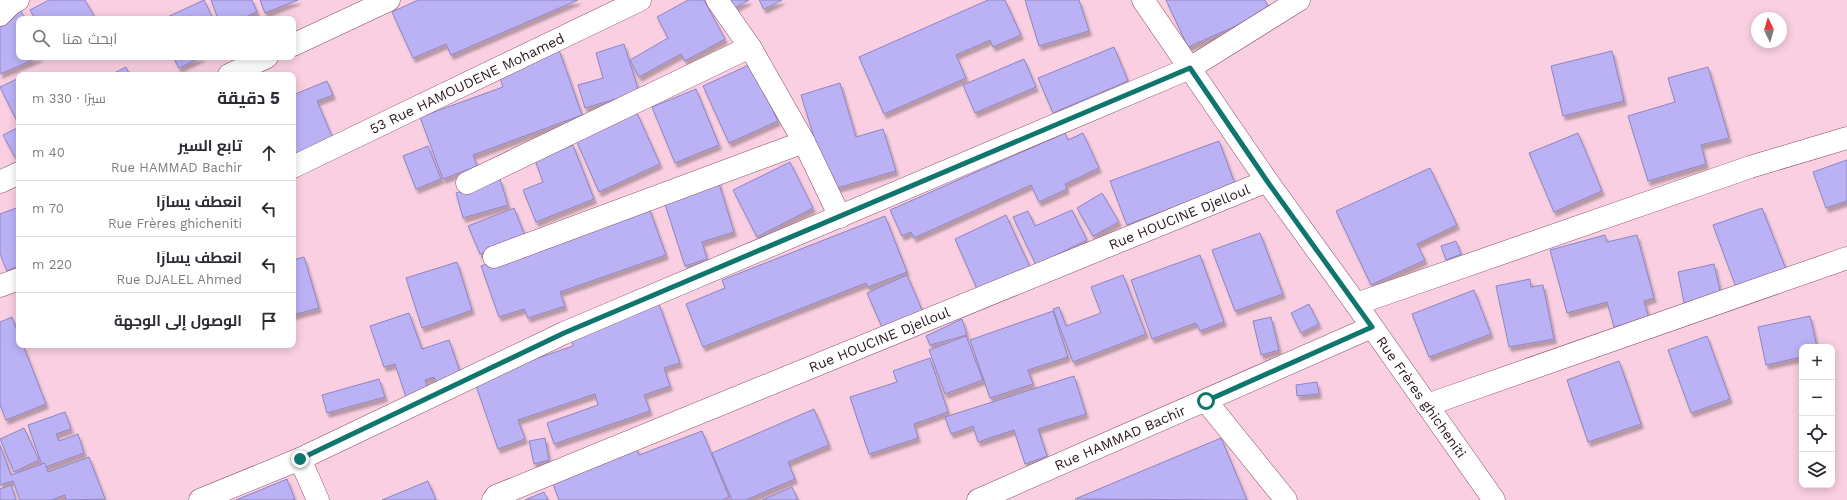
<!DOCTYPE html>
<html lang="ar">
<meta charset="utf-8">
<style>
:root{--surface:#fff;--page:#f2f2f3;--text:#2b2b33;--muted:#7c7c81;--line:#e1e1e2}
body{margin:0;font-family:"Work Sans",Cairo,sans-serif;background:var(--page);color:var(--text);direction:rtl}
.controls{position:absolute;right:12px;bottom:12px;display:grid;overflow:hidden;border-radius:8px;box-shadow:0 2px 10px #0003}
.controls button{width:36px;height:36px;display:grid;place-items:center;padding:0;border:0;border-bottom:1px solid var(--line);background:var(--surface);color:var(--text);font:20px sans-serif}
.compass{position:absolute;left:1751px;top:12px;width:36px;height:36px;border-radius:50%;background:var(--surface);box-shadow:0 2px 10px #0003;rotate:355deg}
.stop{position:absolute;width:12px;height:12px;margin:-9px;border:3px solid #0f766e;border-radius:50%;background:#fff}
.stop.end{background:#0f766e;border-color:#fff;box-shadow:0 1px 4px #0008}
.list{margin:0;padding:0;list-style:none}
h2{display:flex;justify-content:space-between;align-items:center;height:52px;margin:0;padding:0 16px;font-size:17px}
h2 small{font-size:13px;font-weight:400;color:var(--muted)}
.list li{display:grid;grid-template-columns:26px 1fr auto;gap:12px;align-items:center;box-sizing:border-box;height:56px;padding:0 16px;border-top:1px solid var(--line)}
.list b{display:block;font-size:15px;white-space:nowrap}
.list p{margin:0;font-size:13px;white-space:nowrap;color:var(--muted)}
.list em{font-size:13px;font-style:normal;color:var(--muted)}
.icon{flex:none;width:22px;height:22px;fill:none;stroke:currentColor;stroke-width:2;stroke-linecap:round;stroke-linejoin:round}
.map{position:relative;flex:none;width:1847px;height:500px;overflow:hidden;direction:ltr}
.search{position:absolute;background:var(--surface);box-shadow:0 2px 10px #0003;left:16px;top:16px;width:280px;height:44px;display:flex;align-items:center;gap:10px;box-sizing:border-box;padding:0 14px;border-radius:8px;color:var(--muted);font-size:15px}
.panel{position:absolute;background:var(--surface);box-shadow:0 2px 10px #0003;left:16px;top:72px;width:280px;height:276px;border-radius:8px;direction:rtl}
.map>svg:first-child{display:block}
.building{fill:#bbb2f5;stroke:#8e85c1;filter:url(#shadow)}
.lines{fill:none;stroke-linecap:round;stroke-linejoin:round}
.minor-casing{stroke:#874c68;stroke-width:23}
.minor{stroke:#fff;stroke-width:22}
.route{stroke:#0f766e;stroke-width:5}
.labels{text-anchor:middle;stroke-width:3;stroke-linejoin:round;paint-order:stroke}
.street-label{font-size:14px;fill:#2c1420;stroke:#f9cfe1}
</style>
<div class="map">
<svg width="1847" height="500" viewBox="0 0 1847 500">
<defs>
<filter id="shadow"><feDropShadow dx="2.5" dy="4.5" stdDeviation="1" flood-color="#0004"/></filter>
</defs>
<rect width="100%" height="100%" fill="#f9cfe1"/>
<g class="building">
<polygon points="49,0 85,0 96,19 35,19 30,10"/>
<polygon points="204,0 213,19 163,19"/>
<polygon points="211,0 252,0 257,12 241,19 218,19"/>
<polygon points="260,0 298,0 265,13"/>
<polygon points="418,0 578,0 451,55 446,44 413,58 392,12"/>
<polygon points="688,0 704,0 725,39 685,61 681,54 639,77 630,60 668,38 657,17"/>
<polygon points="727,0 749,0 732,9"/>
<polygon points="759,0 782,0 764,9"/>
<polygon points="988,0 1005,0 1021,35 993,47 990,40 956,55 966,78 884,114 859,57"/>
<polygon points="1025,0 1079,0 1089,31 1039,46"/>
<polygon points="1166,0 1265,0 1270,11 1188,47"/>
<polygon points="21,11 25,19 19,19 19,57 40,57 0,74 0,21"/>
<polygon points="624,44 639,92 585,108 578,85 603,78 596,53"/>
<polygon points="1114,47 1128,81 1053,113 1038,78"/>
<polygon points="559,50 582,115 473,155 477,166 443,179 420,117 503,87 498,72"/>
<polygon points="1612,51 1624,101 1563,116 1551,66"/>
<polygon points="173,57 202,57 179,68"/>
<polygon points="1024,59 1036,87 975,113 963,85"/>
<polygon points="751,64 778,121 729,143 703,86"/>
<polygon points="126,67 130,75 110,75"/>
<polygon points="1708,67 1729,138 1701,145 1706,164 1648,181 1628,116 1675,102 1668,78"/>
<polygon points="19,78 19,125 0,87"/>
<polygon points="327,81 333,95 317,101 336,146 293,163 293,95"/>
<polygon points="840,83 856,137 883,129 896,171 830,190 801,95"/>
<polygon points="696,89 719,145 675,163 652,107"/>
<polygon points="637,113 660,164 599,192 576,140"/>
<polygon points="19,127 19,155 15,157 3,135"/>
<polygon points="1065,133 1068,140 1083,133 1099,168 1065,184 1067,189 1039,202 1031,185 914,238 911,232 902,236 890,210"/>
<polygon points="1578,133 1602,191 1554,212 1529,153"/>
<polygon points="1219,141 1235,184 1127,225 1110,181"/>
<polygon points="573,145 594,199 536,222 523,190 543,182 535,160"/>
<polygon points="428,146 441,179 416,189 403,156"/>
<polygon points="1847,160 1847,201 1826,208 1813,172"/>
<polygon points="790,162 813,208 757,237 733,190"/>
<polygon points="1430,168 1457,225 1417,244 1425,260 1371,285 1336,211"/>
<polygon points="500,179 508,205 463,218 456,193"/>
<polygon points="718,180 734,232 702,242 707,259 685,266 663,198"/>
<polygon points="1102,193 1119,222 1093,236 1077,208"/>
<polygon points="19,207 19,266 7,271 0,254 0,214"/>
<polygon points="514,208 525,236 480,254 468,226"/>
<polygon points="649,208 666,255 560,292 565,306 528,318 524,309 499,317 481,266"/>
<polygon points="1762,208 1787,272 1737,290 1713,225"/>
<polygon points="1072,210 1087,240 1036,265 1013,217 1028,211 1035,226"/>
<polygon points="1006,215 1030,267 978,291 955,239"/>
<polygon points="885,216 907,272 868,287 866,283 703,347 686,304 725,288 722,280"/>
<polygon points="1260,233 1283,294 1235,311 1212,250"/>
<polygon points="1605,235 1607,242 1637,235 1654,298 1644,301 1649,318 1614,327 1607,302 1567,313 1550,250"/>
<polygon points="1456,241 1461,254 1446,260 1441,246"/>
<polygon points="1200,255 1224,322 1200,331 1196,323 1152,339 1131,280"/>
<polygon points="304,257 319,308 293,315 293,260"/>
<polygon points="457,262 472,310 422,328 406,278"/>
<polygon points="1714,264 1721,295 1684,303 1678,272"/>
<polygon points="907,275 925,317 885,334 867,293"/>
<polygon points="1123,275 1146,334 1073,362 1053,309 1059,307 1066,326 1101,313 1091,287"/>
<polygon points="1530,279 1531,287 1543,285 1554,339 1509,347 1496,286"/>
<polygon points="1474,290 1491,334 1429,357 1412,314"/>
<polygon points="659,304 680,363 664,368 670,386 644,395 650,411 554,444 547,423 598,405 595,394 518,420 525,439 498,449 474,380 573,346 570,335"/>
<polygon points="1309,304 1319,324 1301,333 1291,313"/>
<polygon points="1053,311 1068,357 1028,370 1033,384 990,398 970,340"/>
<polygon points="409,313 422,349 449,340 461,375 436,383 434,377 425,380 429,392 407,400 395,364 384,367 370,326"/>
<polygon points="1810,316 1817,347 1802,347 1802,357 1766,365 1758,327"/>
<polygon points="12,317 19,335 19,345 23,345 46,404 6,420 0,405 0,322"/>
<polygon points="1271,317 1279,350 1261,355 1253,321"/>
<polygon points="962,319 967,335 930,345 926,336"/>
<polygon points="966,336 983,380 945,394 929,350"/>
<polygon points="1707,336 1730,399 1691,413 1668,350"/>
<polygon points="930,358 948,412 914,424 918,438 869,454 850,397 897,382 893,371"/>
<polygon points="1619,361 1641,424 1588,442 1567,380"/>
<polygon points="1074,376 1086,414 1038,429 1047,456 1025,464 1014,430 978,442 973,426 951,434 945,417"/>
<polygon points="379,379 385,397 327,413 322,395"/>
<polygon points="1317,382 1319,394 1297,396 1296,385"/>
<polygon points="814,409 829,445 788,462 795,479 746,500 732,500 712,453"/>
<polygon points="65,412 71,429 56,434 59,441 78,434 84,453 43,468 28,425"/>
<polygon points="24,428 39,460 14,472 0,439"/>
<polygon points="702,431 729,497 722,500 559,500 552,481 636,447 639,455"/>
<polygon points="545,438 549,460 534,464 529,441"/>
<polygon points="1221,438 1247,500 1075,499"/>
<polygon points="0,445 11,475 45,463 48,472 89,457 105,499 66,500 65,495 51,500 20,500 13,481 0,485"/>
<polygon points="287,479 295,500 236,500"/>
<polygon points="428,481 436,500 382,500"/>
<polygon points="11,485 16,500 0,500 0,489"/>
<polygon points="792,487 798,500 762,500"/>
<polygon points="544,492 548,500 525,500"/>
</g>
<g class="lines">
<defs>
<g id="minor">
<path id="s1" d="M1143 0 1267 181 1356 304 1494 500"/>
<polyline points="0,15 11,4 18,0"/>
<polyline points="293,45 389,0"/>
<polyline points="229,75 267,57"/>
<polyline points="804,142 840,217"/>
<path id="s2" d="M293 167 640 0"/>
<polyline points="0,182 19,173"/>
<polyline points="467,183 750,47 717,0"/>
<polyline points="494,257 804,142 750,47"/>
<polyline points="0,286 19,279"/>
<polyline points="1356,304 1750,167 1847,138"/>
<polyline points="1206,401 1286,500"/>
<polyline points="1427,405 1847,258"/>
<polyline points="300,459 318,500"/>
<polyline points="200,500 300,459 564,333 1190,68 1299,0"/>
<path id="s3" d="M493 500 496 496 1267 181"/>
<path id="s4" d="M978 500 1372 327"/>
</g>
</defs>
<use href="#minor" class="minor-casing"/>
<use href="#minor" class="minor"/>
</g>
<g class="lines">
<polyline class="route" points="300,459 564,333 1190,68 1267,181 1372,327 1206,401"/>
</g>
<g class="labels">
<g class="street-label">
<text dy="5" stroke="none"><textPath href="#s2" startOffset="193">53 Rue HAMOUDENE Mohamed</textPath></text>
<text dy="5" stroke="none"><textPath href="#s3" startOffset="743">Rue HOUCINE Djelloul</textPath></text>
<text dy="5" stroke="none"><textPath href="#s3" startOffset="419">Rue HOUCINE Djelloul</textPath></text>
<text dy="5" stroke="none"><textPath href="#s1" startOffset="485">Rue Frères ghicheniti</textPath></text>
<text dy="5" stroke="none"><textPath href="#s4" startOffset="155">Rue HAMMAD Bachir</textPath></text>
</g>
</g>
</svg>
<div class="controls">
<button>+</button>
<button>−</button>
<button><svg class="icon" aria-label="locate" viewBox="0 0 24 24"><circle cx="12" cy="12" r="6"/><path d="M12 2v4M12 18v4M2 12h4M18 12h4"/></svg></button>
<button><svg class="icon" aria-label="layers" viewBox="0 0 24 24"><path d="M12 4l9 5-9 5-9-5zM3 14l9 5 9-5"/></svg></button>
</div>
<svg class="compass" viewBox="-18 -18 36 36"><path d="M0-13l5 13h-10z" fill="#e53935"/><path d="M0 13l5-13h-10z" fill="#7c7c81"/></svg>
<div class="stop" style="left:1206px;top:401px"></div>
<div class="stop end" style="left:300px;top:459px"></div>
<div class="search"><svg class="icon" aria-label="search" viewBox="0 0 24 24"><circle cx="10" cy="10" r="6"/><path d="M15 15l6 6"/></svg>ابحث هنا</div>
<section class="panel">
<h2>5 دقيقة<small>سيرًا · 330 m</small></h2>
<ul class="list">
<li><svg class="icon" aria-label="ahead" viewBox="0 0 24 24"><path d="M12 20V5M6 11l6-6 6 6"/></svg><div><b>تابع السير</b><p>Rue HAMMAD Bachir</p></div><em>40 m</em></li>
<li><svg class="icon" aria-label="left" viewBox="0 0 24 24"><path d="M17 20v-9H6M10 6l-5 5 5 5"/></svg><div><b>انعطف يسارًا</b><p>Rue Frères ghicheniti</p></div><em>70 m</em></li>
<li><svg class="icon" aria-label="left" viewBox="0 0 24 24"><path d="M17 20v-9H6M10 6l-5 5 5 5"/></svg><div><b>انعطف يسارًا</b><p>Rue DJALEL Ahmed</p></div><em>220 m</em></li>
<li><svg class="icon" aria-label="arrive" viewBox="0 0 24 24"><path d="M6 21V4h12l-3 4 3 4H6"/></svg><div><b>الوصول إلى الوجهة</b></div></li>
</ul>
</section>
</div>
